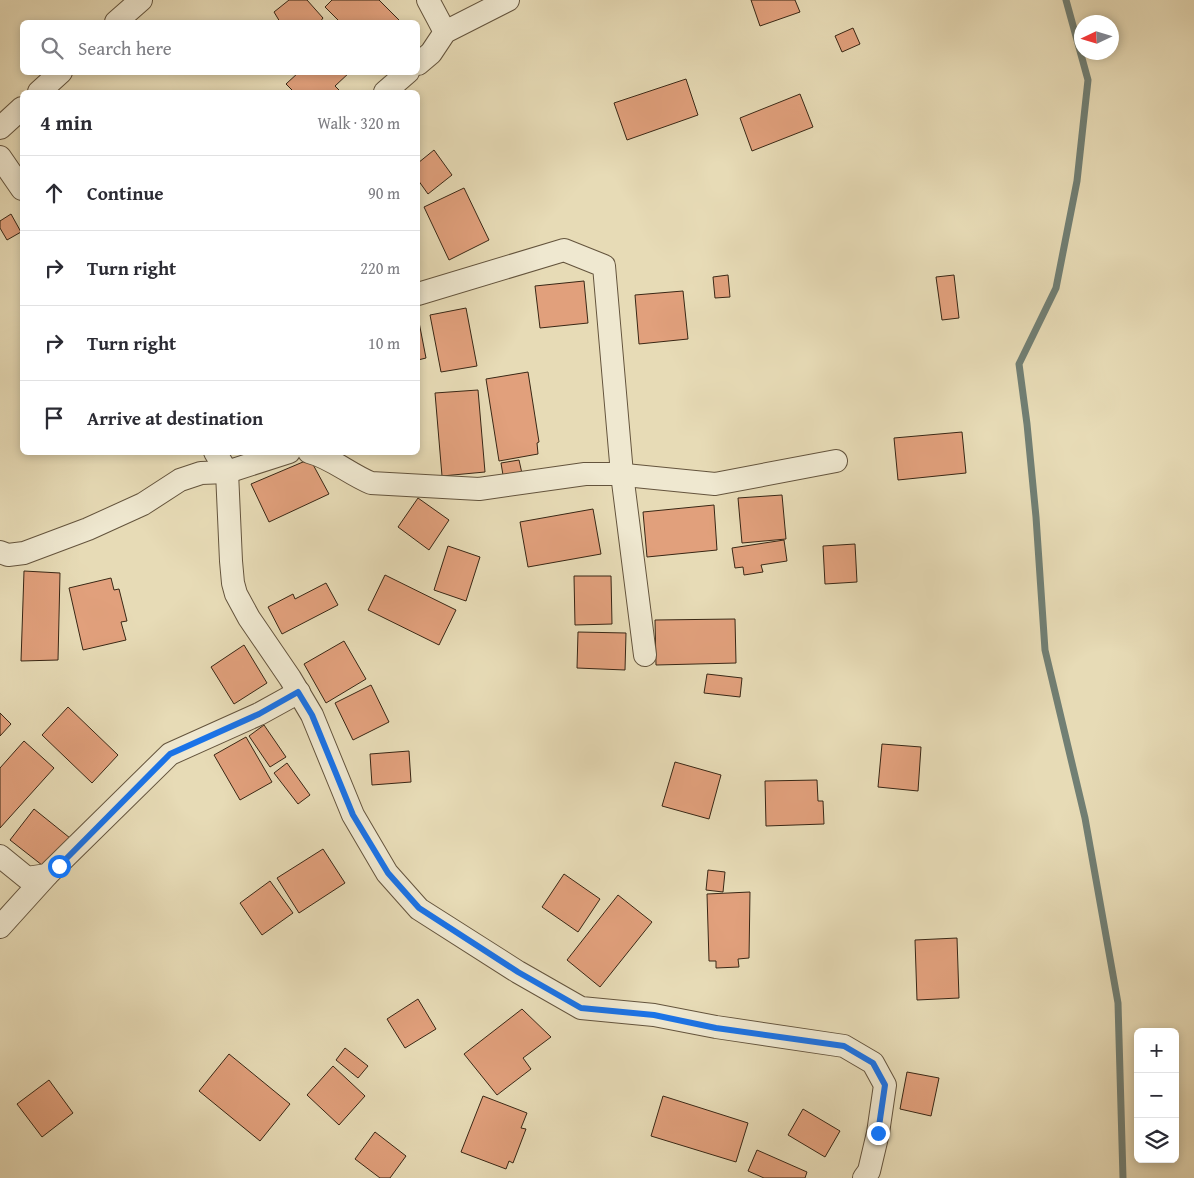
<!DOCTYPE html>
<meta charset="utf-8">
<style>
:root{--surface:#fff;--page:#f7f7f7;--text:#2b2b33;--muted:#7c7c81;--line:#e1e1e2}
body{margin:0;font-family:"Gentium Book Plus",serif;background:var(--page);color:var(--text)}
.controls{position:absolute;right:15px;bottom:15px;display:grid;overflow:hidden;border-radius:8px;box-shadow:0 2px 8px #0003}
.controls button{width:45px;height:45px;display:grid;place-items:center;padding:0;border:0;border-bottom:1px solid var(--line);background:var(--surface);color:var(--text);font:25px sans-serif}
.compass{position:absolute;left:1074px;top:15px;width:45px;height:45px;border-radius:50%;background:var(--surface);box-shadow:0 2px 8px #0003;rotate:266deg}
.stop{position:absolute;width:15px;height:15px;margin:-11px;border:4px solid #1a73e8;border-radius:50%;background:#fff}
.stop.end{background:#1a73e8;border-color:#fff;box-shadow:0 1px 5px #0008}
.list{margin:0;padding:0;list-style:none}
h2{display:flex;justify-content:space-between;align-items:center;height:65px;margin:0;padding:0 20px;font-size:21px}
h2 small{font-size:16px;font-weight:400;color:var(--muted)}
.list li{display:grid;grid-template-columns:32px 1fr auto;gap:15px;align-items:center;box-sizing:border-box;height:75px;padding:0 20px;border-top:1px solid var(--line)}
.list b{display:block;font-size:19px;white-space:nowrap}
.list em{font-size:16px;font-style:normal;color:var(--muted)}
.icon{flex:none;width:28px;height:28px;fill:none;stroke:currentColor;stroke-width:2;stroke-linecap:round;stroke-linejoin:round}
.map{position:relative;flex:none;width:1194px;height:1178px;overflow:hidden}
.search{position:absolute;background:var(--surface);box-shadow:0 2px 8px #0003;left:20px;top:20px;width:400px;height:55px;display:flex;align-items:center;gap:12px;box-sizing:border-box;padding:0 18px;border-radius:8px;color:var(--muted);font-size:19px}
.panel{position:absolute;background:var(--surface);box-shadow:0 2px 8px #0003;left:20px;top:90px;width:400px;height:365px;border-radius:8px}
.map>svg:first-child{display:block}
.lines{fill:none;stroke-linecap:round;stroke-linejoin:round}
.stream{stroke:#717f74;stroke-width:7}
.building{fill:#e1a07c;stroke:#392715}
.street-casing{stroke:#64543d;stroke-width:24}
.street{stroke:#efe8d0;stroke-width:22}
.route{stroke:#1a73e8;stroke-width:6}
</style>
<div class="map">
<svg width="1194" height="1178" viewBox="0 0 1194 1178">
<rect width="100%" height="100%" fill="#e7dbb6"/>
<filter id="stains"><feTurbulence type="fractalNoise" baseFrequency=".004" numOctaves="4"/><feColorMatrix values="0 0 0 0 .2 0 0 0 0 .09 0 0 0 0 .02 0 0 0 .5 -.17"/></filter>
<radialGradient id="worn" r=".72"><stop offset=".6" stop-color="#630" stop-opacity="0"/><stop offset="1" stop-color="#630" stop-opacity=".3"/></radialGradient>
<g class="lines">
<polyline class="stream" points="1066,0 1088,80 1077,181 1056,288 1019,364 1027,424 1036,517 1045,650 1085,818 1118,1003 1123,1178"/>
</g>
<g class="building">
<polygon points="289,0 307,0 323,18 320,22 280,22 274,12"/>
<polygon points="332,0 379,0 401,22 340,22 325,7"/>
<polygon points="751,0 795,0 800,12 760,26"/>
<polygon points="853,28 860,44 842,52 835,36"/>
<polygon points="299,72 350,72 335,86 341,92 294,92 286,84"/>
<polygon points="686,79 698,115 627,140 614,103"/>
<polygon points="800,94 813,127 752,151 740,118"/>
<polygon points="434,150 452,175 428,194 418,180 418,163"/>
<polygon points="464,188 489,240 449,260 424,207"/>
<polygon points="11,214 21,232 7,240 0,228 0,221"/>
<polygon points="728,275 730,297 715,298 713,277"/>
<polygon points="954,275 959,318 942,320 936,277"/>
<polygon points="584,281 588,323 540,328 535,286"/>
<polygon points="683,291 688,339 639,344 635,295"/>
<polygon points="466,308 477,366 441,372 430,315"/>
<polygon points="418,317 426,358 418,360"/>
<polygon points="528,372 539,442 537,443 538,454 499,461 486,379"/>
<polygon points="478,390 485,472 442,476 435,393"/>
<polygon points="962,432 966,473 898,480 894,438"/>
<polygon points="310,459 329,494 269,522 251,484"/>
<polygon points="519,460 523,478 504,481 501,463"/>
<polygon points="782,495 786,539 742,543 738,498"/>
<polygon points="418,498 449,520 429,550 398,527"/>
<polygon points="714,505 717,550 647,557 643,512"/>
<polygon points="593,509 601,554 528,567 520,522"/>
<polygon points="784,540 787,561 761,565 763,572 744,575 743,567 735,568 732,548"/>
<polygon points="855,544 857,582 825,584 823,546"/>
<polygon points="448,546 480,557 466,601 434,590"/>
<polygon points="24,571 60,573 58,660 21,661"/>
<polygon points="385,575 456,610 439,645 368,610"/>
<polygon points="574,576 611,576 612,624 575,625"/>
<polygon points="111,578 114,590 119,589 127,621 121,622 126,640 83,650 69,588"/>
<polygon points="326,583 338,605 282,634 268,607 293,594 295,599"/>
<polygon points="735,619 736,663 656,665 655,620"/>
<polygon points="578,632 626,633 625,670 577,668"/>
<polygon points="344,641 366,679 326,703 304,664"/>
<polygon points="244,645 267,683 234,704 211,667"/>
<polygon points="707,674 742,678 740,697 704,693"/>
<polygon points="371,685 389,722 353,740 335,703"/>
<polygon points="68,707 118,755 92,783 42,735"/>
<polygon points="0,713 11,724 0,736"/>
<polygon points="264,725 286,757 270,767 249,736"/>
<polygon points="246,737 272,782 240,800 214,755"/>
<polygon points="24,741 54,768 0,828 0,768"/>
<polygon points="882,744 921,747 918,791 878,787"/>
<polygon points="409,751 411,782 372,785 370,754"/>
<polygon points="675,762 721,775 709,819 662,806"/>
<polygon points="287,763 310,795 298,804 274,773"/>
<polygon points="817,780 818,801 823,801 824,824 766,826 765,781"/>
<polygon points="34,809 70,838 47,869 10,840"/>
<polygon points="323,849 345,883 299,913 277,878"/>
<polygon points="708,870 725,872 723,892 706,890"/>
<polygon points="564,874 600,899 578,932 542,907"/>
<polygon points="270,881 293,913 262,935 240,903"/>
<polygon points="750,892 749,958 738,959 739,967 716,968 716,961 709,961 707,894"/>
<polygon points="618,895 652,922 600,987 567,960"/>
<polygon points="957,938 959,998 917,1000 915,940"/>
<polygon points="418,999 436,1029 405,1048 387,1019"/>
<polygon points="522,1009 551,1037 523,1058 531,1069 497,1095 464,1054"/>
<polygon points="345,1048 368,1066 358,1078 336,1060"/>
<polygon points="229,1054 290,1104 260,1141 199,1091"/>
<polygon points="333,1066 365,1096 339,1125 307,1095"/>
<polygon points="907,1072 939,1078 931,1116 900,1109"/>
<polygon points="49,1080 73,1113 42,1137 17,1104"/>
<polygon points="483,1096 527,1113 521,1128 526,1129 513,1163 509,1161 506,1169 461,1152"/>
<polygon points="663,1096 748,1123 736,1162 651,1136"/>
<polygon points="803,1109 840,1131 825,1157 788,1135"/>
<polygon points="375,1132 406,1156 390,1178 380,1178 355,1159"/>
<polygon points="757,1150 807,1172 805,1178 764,1178 748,1171"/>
</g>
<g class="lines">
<defs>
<g id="street">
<polyline points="428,0 445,32"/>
<polyline points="116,22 141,0"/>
<polyline points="418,64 431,53 445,32 508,0"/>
<polyline points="39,92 61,72"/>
<polyline points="385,92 408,72"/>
<polyline points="0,128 22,108"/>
<polyline points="0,157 22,189"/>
<polyline points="418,294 564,250 604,266 622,474 645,655"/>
<polyline points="215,452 227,472 231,561 233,583 236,594 249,618 290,678 312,715 353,815 387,873 419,909 518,972 581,1008 654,1015 716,1027 844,1046 873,1063 885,1085 878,1133 869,1171 864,1178"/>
<path d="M309 452C332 458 349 474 371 483L479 489 585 474H615L715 484 836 461"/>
<polyline points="0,552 8,555 24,553 88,529 143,504 180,480 201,473 227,472 289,452"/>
<polyline points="0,856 27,878 47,875 170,754 259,714 299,692"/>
<polyline points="0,927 47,875"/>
</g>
</defs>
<use href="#street" class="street-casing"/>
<use href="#street" class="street"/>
</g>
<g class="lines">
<polyline class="route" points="59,866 170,754 259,714 298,692 312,715 353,815 388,873 419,908 518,972 581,1008 654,1015 716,1028 844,1046 873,1063 885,1085 878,1133"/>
</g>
<rect width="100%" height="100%" filter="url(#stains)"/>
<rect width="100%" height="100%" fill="url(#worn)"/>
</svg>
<div class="controls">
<button>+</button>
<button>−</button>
<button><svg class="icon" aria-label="layers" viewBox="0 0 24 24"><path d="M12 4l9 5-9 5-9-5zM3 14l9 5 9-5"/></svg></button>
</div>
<svg class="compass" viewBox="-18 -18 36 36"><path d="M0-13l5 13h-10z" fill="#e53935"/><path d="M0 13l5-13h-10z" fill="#7c7c81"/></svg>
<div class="stop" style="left:59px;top:866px"></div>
<div class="stop end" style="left:878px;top:1133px"></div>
<div class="search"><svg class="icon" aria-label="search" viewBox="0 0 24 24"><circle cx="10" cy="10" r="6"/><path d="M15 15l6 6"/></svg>Search here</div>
<section class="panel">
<h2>4 min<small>Walk · 320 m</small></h2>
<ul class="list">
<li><svg class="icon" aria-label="ahead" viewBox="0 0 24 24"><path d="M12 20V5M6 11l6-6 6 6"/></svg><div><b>Continue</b></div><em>90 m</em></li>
<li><svg class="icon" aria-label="right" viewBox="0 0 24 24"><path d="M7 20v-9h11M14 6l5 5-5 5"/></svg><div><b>Turn right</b></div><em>220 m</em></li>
<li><svg class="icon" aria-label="right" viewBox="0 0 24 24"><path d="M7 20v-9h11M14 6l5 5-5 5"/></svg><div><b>Turn right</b></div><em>10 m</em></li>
<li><svg class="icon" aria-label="arrive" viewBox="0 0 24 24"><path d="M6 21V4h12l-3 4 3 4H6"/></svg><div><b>Arrive at destination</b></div></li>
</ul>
</section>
</div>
